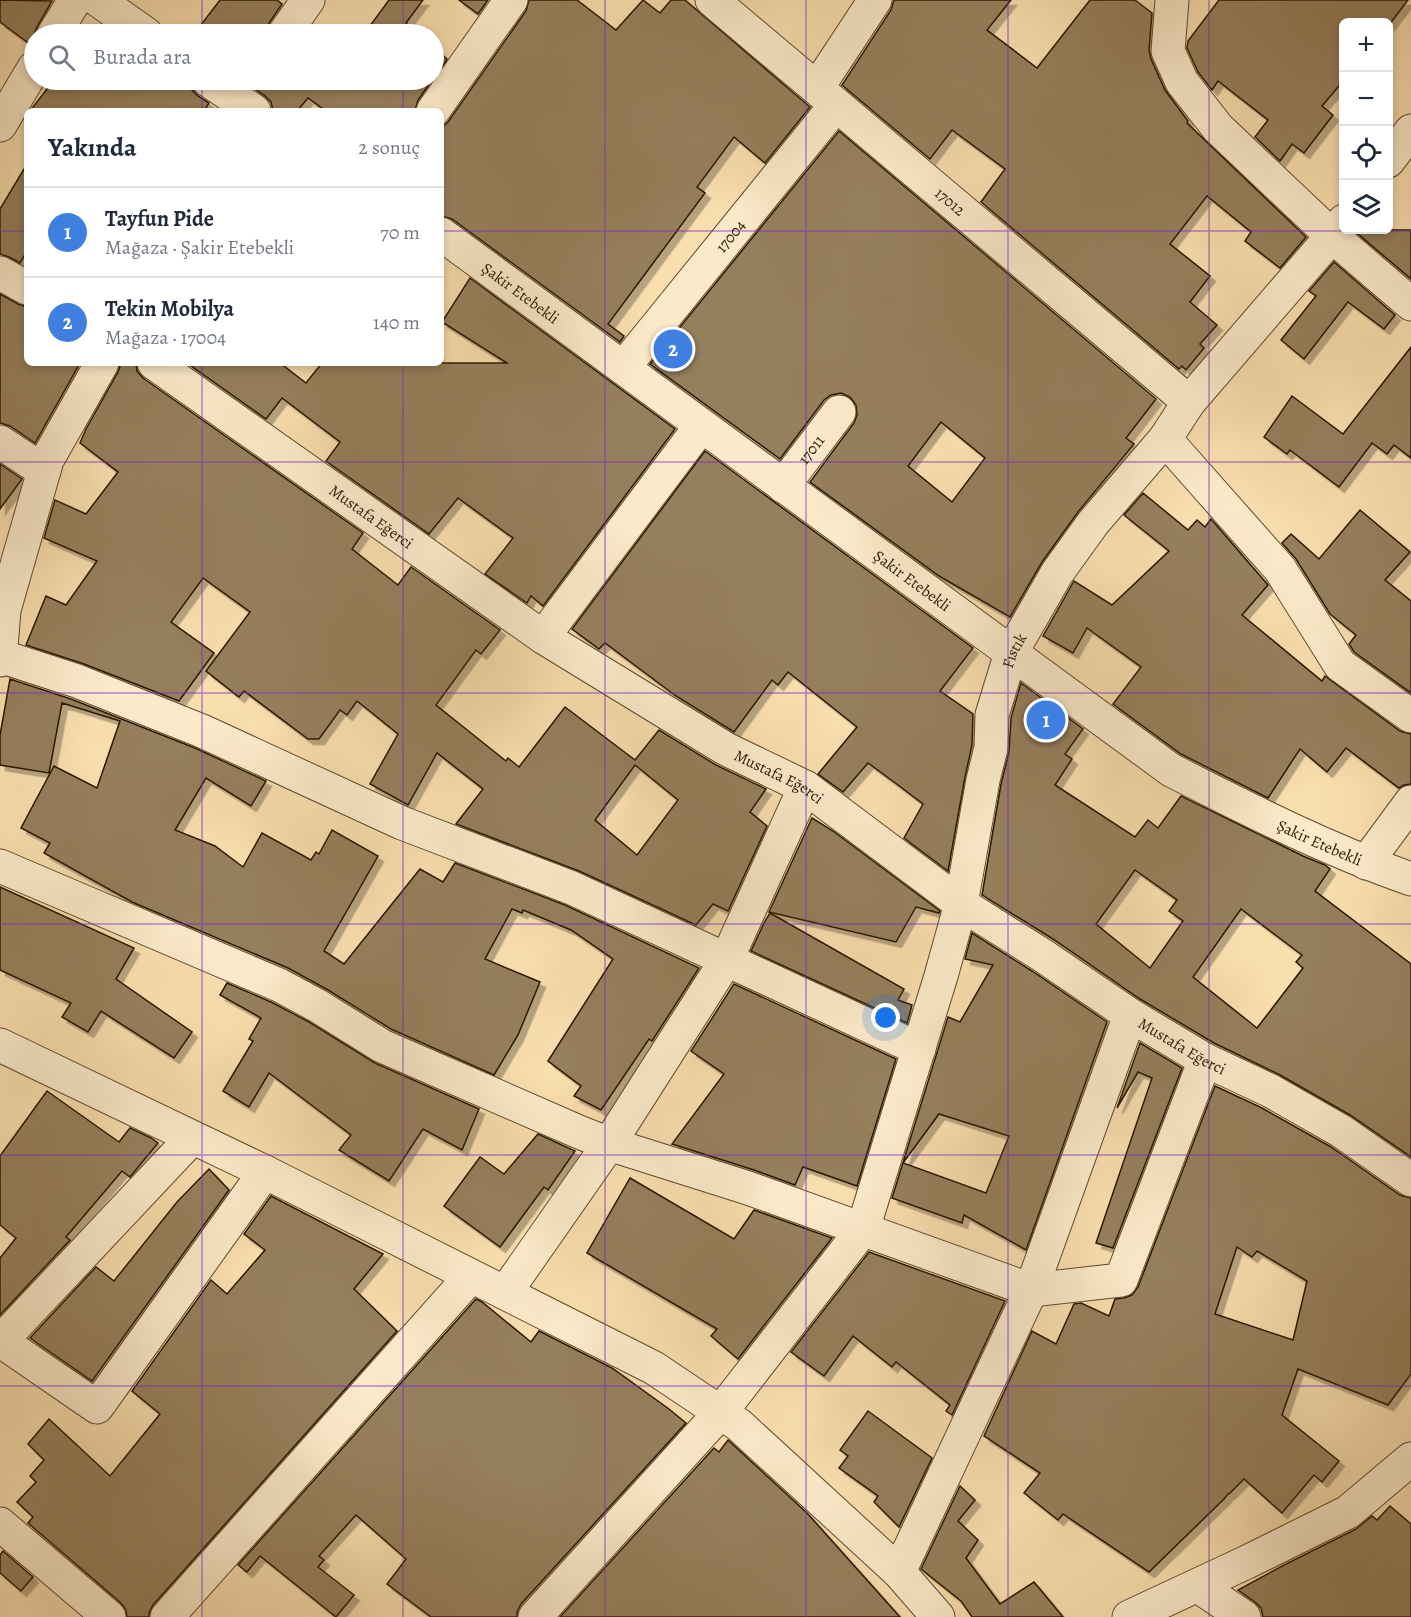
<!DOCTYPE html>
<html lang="tr">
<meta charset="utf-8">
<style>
:root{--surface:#fff;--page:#f2f2f3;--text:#1f2937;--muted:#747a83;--line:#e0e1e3;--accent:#0b8043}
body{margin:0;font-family:Alegreya,serif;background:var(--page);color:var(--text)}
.controls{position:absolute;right:18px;top:18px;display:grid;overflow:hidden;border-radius:9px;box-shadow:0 3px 9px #0003}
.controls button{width:54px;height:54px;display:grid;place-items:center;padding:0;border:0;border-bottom:2px solid var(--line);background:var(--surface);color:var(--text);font:30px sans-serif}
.you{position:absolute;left:886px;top:1018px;width:21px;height:21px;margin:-15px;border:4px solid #fff;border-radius:50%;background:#1a73e8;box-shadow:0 0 0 9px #1a73e833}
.badge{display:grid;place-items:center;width:39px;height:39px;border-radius:50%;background:var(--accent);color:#fff;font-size:20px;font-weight:700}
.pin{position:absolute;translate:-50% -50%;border:3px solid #fff;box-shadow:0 2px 6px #0006}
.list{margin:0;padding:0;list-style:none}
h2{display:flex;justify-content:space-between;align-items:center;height:78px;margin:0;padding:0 24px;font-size:26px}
h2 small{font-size:20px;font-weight:400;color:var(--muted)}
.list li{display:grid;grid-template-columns:39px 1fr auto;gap:18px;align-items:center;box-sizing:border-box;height:90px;padding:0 24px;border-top:2px solid var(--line)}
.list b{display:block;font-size:22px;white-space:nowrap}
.list p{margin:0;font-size:20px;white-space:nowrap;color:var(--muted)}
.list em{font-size:20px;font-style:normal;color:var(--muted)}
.icon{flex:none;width:33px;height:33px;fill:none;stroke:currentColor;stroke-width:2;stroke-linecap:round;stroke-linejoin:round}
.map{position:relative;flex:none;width:1411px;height:1617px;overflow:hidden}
.search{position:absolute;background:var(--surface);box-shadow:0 3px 9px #0003;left:24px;top:24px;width:420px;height:66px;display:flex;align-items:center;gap:15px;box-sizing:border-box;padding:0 21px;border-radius:33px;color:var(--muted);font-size:22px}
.panel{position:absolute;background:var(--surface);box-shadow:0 3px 9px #0003;left:24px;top:108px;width:420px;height:258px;border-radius:9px}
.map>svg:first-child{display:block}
.building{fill:#967f5c;stroke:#2a1803;stroke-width:1.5;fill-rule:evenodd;filter:url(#shadow)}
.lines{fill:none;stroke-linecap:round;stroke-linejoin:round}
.minor-casing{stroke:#5e4a2e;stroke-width:35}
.minor{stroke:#fbeaca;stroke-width:33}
.grid{fill:none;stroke:#7b2cbf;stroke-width:1.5;stroke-opacity:0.55}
.labels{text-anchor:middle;stroke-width:4.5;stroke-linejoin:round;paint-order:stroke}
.street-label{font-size:16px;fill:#2a1803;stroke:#fbeaca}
</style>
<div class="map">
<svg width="1411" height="1617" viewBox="0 0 1411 1617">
<defs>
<filter id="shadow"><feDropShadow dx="5.5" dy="5.5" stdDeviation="0" flood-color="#0004"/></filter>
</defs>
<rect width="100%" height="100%" fill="#f9deae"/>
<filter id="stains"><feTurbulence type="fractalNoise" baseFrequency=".00333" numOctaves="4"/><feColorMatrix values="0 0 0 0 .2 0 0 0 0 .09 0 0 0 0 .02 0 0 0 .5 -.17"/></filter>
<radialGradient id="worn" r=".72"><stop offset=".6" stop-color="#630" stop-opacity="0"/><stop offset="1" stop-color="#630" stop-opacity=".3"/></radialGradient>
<g class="building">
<polygon points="0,0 52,1 38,25 34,34 34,47 0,22"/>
<polygon points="220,0 277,0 282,4 269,23 266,34 194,34"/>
<polygon points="389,0 423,0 406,23 419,34 364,34"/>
<polygon points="459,0 488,0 478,14"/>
<polygon points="529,0 577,0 616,30 643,0 660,13 671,0 685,0 810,107 765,163 734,137 697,187 705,193 608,324 624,336 620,342 452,219 441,216 441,128 448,122 526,11"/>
<polygon points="894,0 1011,0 987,30 1037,68 1090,0 1135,0 1152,13 1149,50 1151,59 1165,90 1188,121 1187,123 1306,237 1280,268 1245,241 1251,232 1207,196 1170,244 1210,276 1190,302 1217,325 1200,344 1204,348 1186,370 1182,366 1179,369 981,202 1005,169 952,130 930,159 842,85 891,10"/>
<polygon points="1219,0 1408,0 1389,25 1389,22 1344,22 1344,80 1322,106 1333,115 1304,153 1292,144 1280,161 1255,137 1268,120 1218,81 1212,90 1198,72 1187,48 1188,41"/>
<polygon points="434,47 447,59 434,78"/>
<polygon points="54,80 189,80 191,89 198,96 209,103 204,111 30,111"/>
<polygon points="256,80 432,80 418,100 415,111 326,111 308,98 297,111 273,111 271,102 265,96 251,86"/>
<path d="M839 131 1156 399 1126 438 1134 444 1078 512 1042 562 1010 617 939 576 810 482 854 423 857 415 856 405 850 397 841 393 831 395 824 400 780 459 650 364ZM941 422 985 458 952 502 908 466Z"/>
<polygon points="27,164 27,251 20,263 9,257 0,254 0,209"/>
<polygon points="1360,230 1411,230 1411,279 1358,234"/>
<polygon points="1334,262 1395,315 1384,329 1348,302 1304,359 1281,340 1316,296 1309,291"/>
<polygon points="470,278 675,429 543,606 531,596 527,603 485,574 513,538 458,498 429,534 326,461 340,442 282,398 266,419 187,363 280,363 306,383 322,363 507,363 442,322"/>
<polygon points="0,294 18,304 27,307 27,363 80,363 35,443 10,426 0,423"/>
<polygon points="1411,347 1411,458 1394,445 1387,454 1372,443 1339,487 1290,450 1287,454 1264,437 1292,396 1343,434"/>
<path d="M121 363H136L137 371 143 378 363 533 352 549 398 585 411 567 500 630 481 654 476 650 436 705 506 761 508 758 519 767 565 707 635 760 659 730 716 765 766 789 750 812 767 826 728 911 713 904 696 925 579 871 456 824 483 789 437 753 408 805 370 784 398 734 357 701 347 715 340 710 319 739H308L244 691 239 697 206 671 250 612 203 578 171 622 214 653 179 701 84 664 26 645 46 596 66 605 97 561 44 538 55 500 86 514 118 472 80 443 86 429 118 372ZM635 765 678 800 637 855 595 820Z"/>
<polygon points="705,451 973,648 940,691 973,714 972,745 965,777 948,871 904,838 923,804 898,785 868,763 843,792 818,774 857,727 788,672 778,685 772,680 734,732 676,696 605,643 599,649 572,629"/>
<polygon points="0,464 22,479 0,509"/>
<polygon points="1143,493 1188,530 1197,520 1205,527 1211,519 1268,585 1242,615 1322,681 1325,676 1400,731 1411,734 1411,784 1404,785 1399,788 1346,748 1327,772 1300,749 1268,798 1181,754 1113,704 1141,667 1087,628 1073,653 1043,636 1074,581 1112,605 1169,551 1124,515"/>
<polygon points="1360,510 1410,552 1385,580 1411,601 1411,693 1354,652 1349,644 1356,635 1330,614 1296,559 1282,543 1291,534 1319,559"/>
<polygon points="10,679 71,699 195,748 266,781 251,806 206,778 175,830 215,846 243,867 262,833 311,860 316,852 319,854 332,830 378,856 324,951 344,964 420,869 443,882 455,863 565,905 699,968 652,1041 649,1039 601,1110 574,1096 581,1086 548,1061 613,959 571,930 523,910 522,913 512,909 485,959 540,982 518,1035 494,1075 391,1029 328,990 288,968 132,902 44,853 50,843 21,828 54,766 97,788 120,721 62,703 49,773 0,765 0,735"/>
<path d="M1021 683 1083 729 1065 754 1072 759 1055 785 1135 837 1148 820 1158 828 1181 796 1303 856 1325 865 1330 869 1315 891 1411 964V1157L1350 1115 1280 1075 1214 1043 1140 999 1053 939 982 895 1001 784 1009 752 1011 718ZM1135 870 1177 900 1169 911 1183 921 1150 968 1096 924ZM1241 909 1302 955 1296 962 1303 968 1257 1028 1193 977Z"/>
<polygon points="812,818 833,831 940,911 939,913 916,907 896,942 769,912"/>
<polygon points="0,887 134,948 116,979 192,1032 174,1058 101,1011 88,1032 62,1017 71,1003 0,970"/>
<polygon points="770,913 904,989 898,1000 912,1005 907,1023 751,951 765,921"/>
<path d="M972 933 1032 971 1107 1022 1026 1250 964 1215 962 1223 892 1198 948 1017 960 1022 993 965 965 959ZM939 1114 1009 1136 986 1193 903 1163Z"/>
<polygon points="227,983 271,1002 309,1022 375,1063 479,1109 462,1150 423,1129 389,1181 339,1150 351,1135 269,1073 249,1107 223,1091 253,1041 249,1039 261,1018 220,995"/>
<polygon points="734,984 896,1059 857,1186 803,1167 795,1185 754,1170 672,1144 724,1074 691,1051"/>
<polygon points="1140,1043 1182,1068 1113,1248 1096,1243 1152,1078 1138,1072 1117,1108"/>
<path d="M1215 1086 1262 1108 1331 1147 1400 1195 1411 1198V1374L1388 1405 1298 1369 1282 1415 1339 1461 1322 1482 1314 1475 1282 1513 1244 1479 1229 1494H1228L1224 1499 1149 1572 1063 1514 1058 1520 1024 1493 1040 1473 984 1436 1032 1331 1056 1344 1074 1304 1081 1303 1109 1316 1115 1299 1124 1298 1132 1295 1138 1287ZM1237 1247 1252 1257 1257 1251 1307 1281 1293 1340 1215 1314Z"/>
<polygon points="47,1091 119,1142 130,1128 151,1138 158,1143 130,1177 122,1171 66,1237 70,1240 0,1315 0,1258 16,1238 0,1225 0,1156"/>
<polygon points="538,1134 575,1151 548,1190 544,1187 500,1247 444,1206 480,1157 504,1174"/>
<polygon points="209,1169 229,1190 92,1381 30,1338 96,1267 114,1281 177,1202"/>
<polygon points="630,1178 734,1239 754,1210 832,1238 738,1359 711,1336 717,1329 587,1253"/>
<polygon points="271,1196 383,1254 354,1289 397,1331 153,1605 149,1613 149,1617 127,1617 126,1610 121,1603 28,1523 33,1517 17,1502 36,1482 30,1476 44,1460 28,1444 49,1419 110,1476 160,1414 132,1391 211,1280 227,1294 265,1250 244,1234"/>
<polygon points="869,1252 1005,1301 952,1415 946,1411 950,1405 896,1362 892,1367 853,1336 824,1376 791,1352"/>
<polygon points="476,1299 482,1302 531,1342 539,1331 612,1368 669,1409 686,1423 521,1604 517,1612 517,1617 431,1617 387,1584 406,1559 356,1515 319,1556 324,1560 318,1567 354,1595 336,1617 260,1556 247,1572 238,1565"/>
<polygon points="868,1411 932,1458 899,1527 874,1502 878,1496 839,1468 848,1456 840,1450"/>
<polygon points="728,1440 807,1513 900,1617 560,1617 714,1448 719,1452"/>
<polygon points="960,1486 975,1500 958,1521 978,1540 966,1558 1000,1604 1034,1582 1063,1617 972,1617 961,1601 921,1569"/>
<polygon points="1390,1506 1411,1524 1411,1617 1263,1617 1261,1608 1255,1602 1238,1590 1284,1565 1356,1529 1372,1516 1377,1520"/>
<polygon points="3,1551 33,1577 21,1591 0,1573 0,1555"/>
</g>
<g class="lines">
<defs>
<g id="minor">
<polyline points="98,0 146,34"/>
<path id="s1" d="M712 0 1189 402"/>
<polyline points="1172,0 1168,51 1182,82 1218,128 1332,236 1411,304"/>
<polyline points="54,34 75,0"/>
<polyline points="284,34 308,0"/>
<polyline points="208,80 254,111"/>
<polyline points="817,88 875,0"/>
<polyline points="433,111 511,0"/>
<polyline points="0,125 34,68"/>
<polyline points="1388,161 1411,131"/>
<polyline points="1344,221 1332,236 1189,402 1165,439 1280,569 1340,665 1411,716"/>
<path id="s2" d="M441 234 1171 770C1249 810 1328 850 1411 879"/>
<polyline points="0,273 27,288"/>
<path id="s3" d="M154 363 543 637 726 749 805 787 961 904 1042 955 1130 1015 1205 1060 1271 1091 1341 1131 1411 1180"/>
<path id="s4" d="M623 368 836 105"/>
<polyline points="0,442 44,471"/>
<path id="s5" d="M783 486 839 412"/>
<polyline points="543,637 701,426"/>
<polyline points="0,656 77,681 202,731 402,823 572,888 919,1049"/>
<polyline points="0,660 4,610 47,460 102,363"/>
<polyline points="1366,863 1411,802"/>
<polyline points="0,866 279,985 318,1006 382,1046 579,1132 609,1144 748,1188 1031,1290 1121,1280 1205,1060"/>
<polyline points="0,1045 265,1172 654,1368 739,1425 899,1572 938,1617"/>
<polyline points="505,1293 609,1144 727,959 805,787"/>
<polyline points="1,1341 97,1407 265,1172"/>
<polyline points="0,1342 192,1138"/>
<polyline points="0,1524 109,1617"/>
<polyline points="899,1572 1031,1290 1130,1015"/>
<polyline points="1198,1586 1244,1617"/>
<polyline points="167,1617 471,1276"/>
<path id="s6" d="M535 1617 720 1413 863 1229 941 976 961 904 983 780 991 748 992 715 1011 653 1057 573 1093 523 1165 439"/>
<polyline points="1129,1617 1247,1562 1348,1512 1411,1459"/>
</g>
</defs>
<use href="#minor" class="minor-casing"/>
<use href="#minor" class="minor"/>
</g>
<path class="grid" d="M202 0V34M403 0V34M605 0V1617M806 0V1617M1008 0V1617M1209 0V1617M202 80V111M403 80V111M0 231H27M441 231H1411M202 363V1617M403 363V1617M0 462H1411M0 693H1411M0 924H1411M0 1155H1411M0 1386H1411"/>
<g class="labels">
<g class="street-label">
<text dy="6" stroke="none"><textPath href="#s1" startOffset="312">17012</textPath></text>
<text dy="6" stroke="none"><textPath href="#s4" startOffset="170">17004</textPath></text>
<text dy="6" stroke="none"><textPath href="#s2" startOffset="99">Şakir Etebekli</textPath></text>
<text dy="6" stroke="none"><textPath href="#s5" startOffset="46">17011</textPath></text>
<text dy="6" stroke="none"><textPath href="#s3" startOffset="266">Mustafa Eğerci</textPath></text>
<text dy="6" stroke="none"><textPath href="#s2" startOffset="585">Şakir Etebekli</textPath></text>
<text dy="6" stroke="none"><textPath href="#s6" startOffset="1108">Fıstık</textPath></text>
<text dy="6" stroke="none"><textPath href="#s3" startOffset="750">Mustafa Eğerci</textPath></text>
<text dy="6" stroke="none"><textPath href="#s2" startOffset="1071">Şakir Etebekli</textPath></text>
<text dy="6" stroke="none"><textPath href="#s3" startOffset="1236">Mustafa Eğerci</textPath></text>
</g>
</g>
<rect width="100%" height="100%" filter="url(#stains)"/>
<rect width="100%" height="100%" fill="url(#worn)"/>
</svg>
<div class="controls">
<button>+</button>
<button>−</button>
<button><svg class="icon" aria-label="locate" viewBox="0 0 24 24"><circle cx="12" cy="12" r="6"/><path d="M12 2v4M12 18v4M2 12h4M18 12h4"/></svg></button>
<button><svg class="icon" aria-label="layers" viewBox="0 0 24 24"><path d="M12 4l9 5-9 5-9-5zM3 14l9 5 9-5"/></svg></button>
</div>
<div class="you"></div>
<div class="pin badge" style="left:1046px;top:720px;background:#3f7fe0">1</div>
<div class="pin badge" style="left:673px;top:349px;background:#3f7fe0">2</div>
<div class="search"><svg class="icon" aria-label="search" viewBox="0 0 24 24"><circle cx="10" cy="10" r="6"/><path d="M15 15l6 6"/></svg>Burada ara</div>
<section class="panel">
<h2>Yakında<small>2 sonuç</small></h2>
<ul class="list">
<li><span class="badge" style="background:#3f7fe0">1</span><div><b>Tayfun Pide</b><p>Mağaza · Şakir Etebekli</p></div><em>70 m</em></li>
<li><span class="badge" style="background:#3f7fe0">2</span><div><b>Tekin Mobilya</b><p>Mağaza · 17004</p></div><em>140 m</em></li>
</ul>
</section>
</div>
